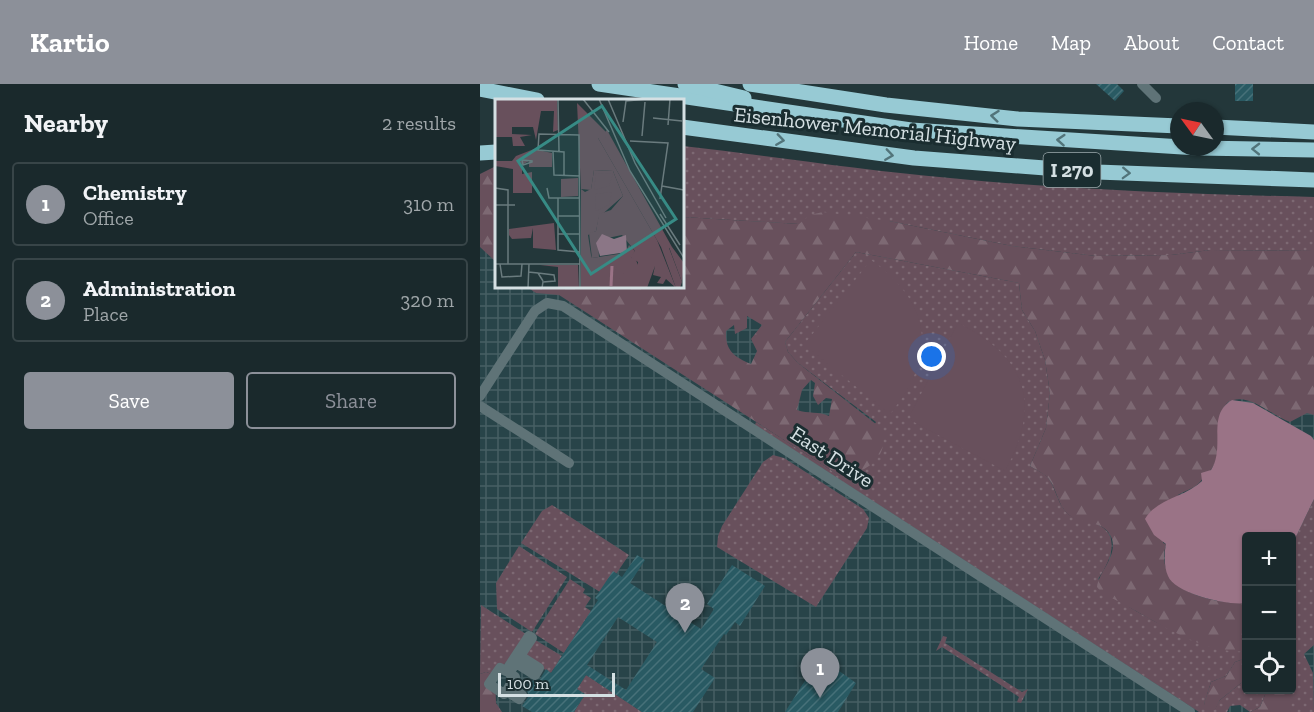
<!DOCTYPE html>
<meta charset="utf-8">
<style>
:root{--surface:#1a292c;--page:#233134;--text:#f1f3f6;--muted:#9fa6a9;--line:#384548;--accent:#8c9099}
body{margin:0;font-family:"Zilla Slab",serif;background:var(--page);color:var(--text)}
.controls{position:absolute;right:18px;bottom:18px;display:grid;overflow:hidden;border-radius:6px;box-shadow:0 2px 4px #0004}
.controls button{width:54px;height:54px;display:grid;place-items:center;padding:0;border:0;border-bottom:2px solid var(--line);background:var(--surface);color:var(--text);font:30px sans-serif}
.compass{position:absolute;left:690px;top:18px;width:54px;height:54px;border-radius:50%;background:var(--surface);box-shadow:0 2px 4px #0004;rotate:303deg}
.scale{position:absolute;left:18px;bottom:15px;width:117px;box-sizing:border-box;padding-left:6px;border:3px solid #d5e0e3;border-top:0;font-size:16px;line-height:21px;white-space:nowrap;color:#d5e0e3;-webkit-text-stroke:4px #1a2d30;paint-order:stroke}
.you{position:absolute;left:452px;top:273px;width:21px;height:21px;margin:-15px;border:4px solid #fff;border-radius:50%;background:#1a73e8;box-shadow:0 0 0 9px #1a73e833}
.badge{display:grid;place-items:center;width:39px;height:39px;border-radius:50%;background:var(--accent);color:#fff;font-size:20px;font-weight:700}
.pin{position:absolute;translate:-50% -50px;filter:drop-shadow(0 2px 3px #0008)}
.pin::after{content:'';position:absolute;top:32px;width:21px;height:18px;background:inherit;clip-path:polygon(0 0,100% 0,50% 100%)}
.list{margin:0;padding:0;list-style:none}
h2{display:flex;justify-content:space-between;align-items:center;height:78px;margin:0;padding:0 24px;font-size:26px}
h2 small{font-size:20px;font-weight:400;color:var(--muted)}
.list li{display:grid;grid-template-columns:39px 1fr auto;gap:18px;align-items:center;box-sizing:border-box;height:84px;margin:0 12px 12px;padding:0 12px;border:2px solid var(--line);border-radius:6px}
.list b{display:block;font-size:22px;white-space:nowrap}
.list p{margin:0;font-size:20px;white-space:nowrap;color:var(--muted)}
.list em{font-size:20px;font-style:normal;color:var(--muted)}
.actions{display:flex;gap:12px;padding:18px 24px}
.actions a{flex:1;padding:14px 0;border:2px solid var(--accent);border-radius:6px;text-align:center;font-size:21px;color:var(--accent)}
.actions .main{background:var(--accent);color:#fff}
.icon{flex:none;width:33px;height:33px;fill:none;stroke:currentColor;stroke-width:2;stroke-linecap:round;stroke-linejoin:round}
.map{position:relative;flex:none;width:834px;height:628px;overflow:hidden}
header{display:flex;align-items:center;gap:36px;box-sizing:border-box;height:84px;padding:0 30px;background:var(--accent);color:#fff}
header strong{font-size:28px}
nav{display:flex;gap:33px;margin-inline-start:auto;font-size:21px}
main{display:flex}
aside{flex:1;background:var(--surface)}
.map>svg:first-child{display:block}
.industrial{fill:url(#industrial-grid);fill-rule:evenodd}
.grass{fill:url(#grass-dots)}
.forest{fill:url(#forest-firs);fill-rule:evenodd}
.park{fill:#68505c}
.water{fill:#9a7386}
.building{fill:url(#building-hatch);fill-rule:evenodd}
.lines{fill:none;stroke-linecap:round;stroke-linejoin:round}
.minor{stroke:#5f7377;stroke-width:10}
.highway{stroke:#97cad4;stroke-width:15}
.oneway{stroke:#52747a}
.labels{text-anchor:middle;stroke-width:6;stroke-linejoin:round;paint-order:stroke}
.shield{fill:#1a2d30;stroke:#9daaad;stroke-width:1.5}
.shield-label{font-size:20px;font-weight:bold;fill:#d5e0e3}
.street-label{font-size:21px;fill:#d5e0e3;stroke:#1a2d30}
.inset-river{fill:none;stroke:#9a7386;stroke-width:3}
.inset-road{fill:none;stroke:#6a7b7e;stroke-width:1.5}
.view{fill:#378b85;fill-opacity:0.15;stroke:#378b85;stroke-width:3}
.inset-edge{fill:none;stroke:#d5e0e3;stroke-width:3}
</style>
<header>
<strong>Kartio</strong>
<nav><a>Home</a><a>Map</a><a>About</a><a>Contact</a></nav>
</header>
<main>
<aside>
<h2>Nearby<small>2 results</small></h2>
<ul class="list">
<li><span class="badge">1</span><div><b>Chemistry</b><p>Office</p></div><em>310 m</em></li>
<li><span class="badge">2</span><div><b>Administration</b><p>Place</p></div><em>320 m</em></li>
</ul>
<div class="actions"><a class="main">Save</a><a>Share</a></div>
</aside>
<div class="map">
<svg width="834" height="628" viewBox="0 0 834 628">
<defs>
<pattern id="industrial-grid" width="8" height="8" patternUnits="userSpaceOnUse" patternTransform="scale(1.5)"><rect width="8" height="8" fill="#284449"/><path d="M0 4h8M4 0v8" fill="none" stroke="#465f63"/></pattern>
<pattern id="grass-dots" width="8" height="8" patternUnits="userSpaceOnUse" patternTransform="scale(1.5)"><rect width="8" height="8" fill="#68505c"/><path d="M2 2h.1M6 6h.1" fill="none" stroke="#7d6973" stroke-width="1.8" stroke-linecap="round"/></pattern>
<pattern id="forest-firs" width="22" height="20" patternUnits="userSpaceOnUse" patternTransform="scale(1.5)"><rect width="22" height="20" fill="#68505c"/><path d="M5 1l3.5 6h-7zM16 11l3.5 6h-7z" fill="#7d6973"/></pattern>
<pattern id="building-hatch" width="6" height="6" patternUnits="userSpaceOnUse" patternTransform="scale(1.5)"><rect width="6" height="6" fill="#295a63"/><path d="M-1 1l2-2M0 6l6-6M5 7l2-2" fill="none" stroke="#477179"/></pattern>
</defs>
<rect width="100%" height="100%" fill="#23373a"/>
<path class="industrial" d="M203 91 834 129V628H0V102L16 99V202H202ZM766 452H812V606H766Z"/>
<g class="grass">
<path d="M203 62C292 72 380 86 470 94 591 106 712 110 834 113V167L730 166 691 171 616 172 532 162 409 137 319 140 203 133Z"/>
<path d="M376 168 539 199 542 226 555 247 565 276 570 309 566 344 550 382C556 386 566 390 569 395 576 406 578 420 587 429 593 435 600 434 608 437 643 446 633 473 618 495 626 503 633 512 642 518 665 535 738 570 766 567V574L755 578 746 592 731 598 724 620 735 625 740 616 766 595V606H787L780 623 770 628 760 621 750 622 747 628H719L275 341 276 338 360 392 396 338 318 279 308 268 305 258Z"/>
<polygon points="293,371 304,374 383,425 389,434 387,444 336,523 237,463 238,452 242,442 283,378"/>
<polygon points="834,415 834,561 824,570 833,589 834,628 811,628 799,606 812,606 812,461"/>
<polygon points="72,421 149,471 136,490 133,488 120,508 41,459 62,427"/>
<polygon points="39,462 87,493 52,548 17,525 16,499"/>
<polygon points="90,495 105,505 103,509 111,514 105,523 111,527 84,569 55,550"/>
<polygon points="1,521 49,552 15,591 6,588 0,590"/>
<polygon points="463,552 467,553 465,559 542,608 548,605 541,619 537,618 539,613 462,563 456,567"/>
<polygon points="52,554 82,572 71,589 40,572"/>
<polygon points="106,591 162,628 94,628 105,611 97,605"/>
</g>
<g class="forest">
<polygon points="16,82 16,178 0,163 0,90"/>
<path d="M343 128 409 137 532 162 616 172 691 171 730 166 834 167V331L827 329 810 338C791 332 769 307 748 318 728 339 748 368 729 388H725C721 403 711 404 698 411L683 459 686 460C673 507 731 520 766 519V567C719 572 666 529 623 510L617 503C619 487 637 473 632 455 625 435 602 441 589 431 578 422 577 406 569 395 565 390 556 386 550 382L566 344 570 309 565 276 555 247 542 226 539 199 376 168 305 258 308 268 318 279 401 344C411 373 387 389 360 392L79 211 56 209 47 203 202 202 203 133 319 140 330 131ZM267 232 282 241 271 255 277 267 271 280C254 273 245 266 246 247L254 241 255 250 267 244ZM331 296 335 299 333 312 338 321 346 314 352 315 349 332C339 327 328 330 317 326L322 306Z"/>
<polygon points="766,574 766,595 740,616 735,626 728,625 724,620 731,598 746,592 755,578"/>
<polygon points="6,588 15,591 16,619 22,628 0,628 0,590"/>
<polygon points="787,606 799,606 810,614 811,628 770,628 780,623"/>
</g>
<g class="park">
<path d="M391 176C452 220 458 271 410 330L327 263V257Z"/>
<path d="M478 239C547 273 562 320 525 387L432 337 430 331Z"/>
</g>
<path class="water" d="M752 316 773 319 831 352 834 356V415L812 461V452H766V519C749 522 695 510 688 492 684 484 684 469 686 460L674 451 665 435C677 414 706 413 722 397L721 389 731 386C746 363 726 331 752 316Z"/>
<g class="building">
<polygon points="616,0 637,0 644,7 635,17"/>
<rect x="755" y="0" width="18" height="17"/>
<path d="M157 471 165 476 150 499 221 545 234 525 227 520 252 481 285 502 260 542 255 538 246 551 244 550 221 585 235 594 213 628H162L106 591 97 605 105 610 94 628H52L42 622 49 612 46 604 50 597H59L66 585 71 589 118 516 115 514 133 487 142 493ZM138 533 177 558 146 606 107 581Z"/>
<polygon points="335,581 340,584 342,581 352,588 355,584 376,599 358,628 305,628"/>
</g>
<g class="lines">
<g class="minor">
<polyline points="662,0 676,14"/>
<polyline points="0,312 55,227 67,219 83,222 710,628"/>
<polyline points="0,322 89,379"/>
<polygon points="49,552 52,554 40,572 59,584 55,591 36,579 29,589 35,593 29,603 42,611 39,615 26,607 24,610 9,600 20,584 26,587"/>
</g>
<g class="highway">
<polyline points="119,0 431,46 718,64 834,66"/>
<polyline points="205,0 264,14"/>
<polyline points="270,0 406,21 538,35 699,42"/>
<polyline points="0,5 57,16"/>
<polyline points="202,43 434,74 617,88 834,96"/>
<polyline points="735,43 834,48"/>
<polyline points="0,69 16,68"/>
</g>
</g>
<defs><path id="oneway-chevron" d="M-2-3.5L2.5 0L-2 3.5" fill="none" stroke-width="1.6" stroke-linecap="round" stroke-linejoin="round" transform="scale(1.5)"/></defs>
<g class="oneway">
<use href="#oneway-chevron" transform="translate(515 32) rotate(-174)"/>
<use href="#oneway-chevron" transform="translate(300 56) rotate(8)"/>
<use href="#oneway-chevron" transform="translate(581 56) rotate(-176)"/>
<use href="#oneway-chevron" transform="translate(776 65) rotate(-179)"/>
<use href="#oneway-chevron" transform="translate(409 71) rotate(8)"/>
<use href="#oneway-chevron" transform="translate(646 89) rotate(2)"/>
</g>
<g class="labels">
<rect class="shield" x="563.5" y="69" width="57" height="34" rx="4.5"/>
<g class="shield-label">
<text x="592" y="93">I 270</text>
</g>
<g class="street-label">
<text transform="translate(395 45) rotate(6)" y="7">Eisenhower Memorial Highway</text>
<text transform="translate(352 373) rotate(33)" y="7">East Drive</text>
</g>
</g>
<g transform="translate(15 15)">
<rect width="189" height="189" fill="#23373a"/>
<path d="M0 0H62L63 31 58 33 59 12H46L41 41 38 28H17V35L37 36 25 38 30 47H18L17 38H0ZM112 31 177 148 174 149 187 183 185 189H181L166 148 103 39ZM39 50 57 54V68H34V62L27 66V75L37 73V94H18V70L0 67V62H17L21 57ZM99 71 118 72 128 97 104 118 101 132 93 136 96 156 97 159 130 154 134 146 140 152 136 159H140L144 168 143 189H86V90L90 93 96 90ZM83 79V97L66 98V80ZM59 124 61 151 38 149V129L36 139 17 140 14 136V130ZM45 166H83L84 189H63V168Z" fill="#68505c"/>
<path d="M82 4 110 32 111 39H103L162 141 181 189 171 180 168 185 162 184 166 178 158 176 160 167 152 189H143V163L135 158 140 152 127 136 103 141 104 158 97 159 94 134 101 132 104 115 116 111 128 97 118 72 99 71 96 91 86 90ZM174 148H177L189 164 187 183ZM116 164 122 168 118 174H129L119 186 113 183 116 169 112 166Z" fill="#68505c"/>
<path d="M101 74 118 75 114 87 99 91ZM117 93 114 106 101 112 100 95Z" fill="#68505c"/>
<path d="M107 135 119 140 131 136 132 153 105 157 101 144Z" fill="#9a7386"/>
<path class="inset-river" d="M116 187 117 167"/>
<path class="inset-road" d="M63 0 64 52M88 0 114 33M104 0 135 72 189 159M113 0 140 64 171 119M158 19 187 22M128 23 131 2 152 0M173 26 175 0M147 37 150 3M135 42 173 44 165 100M58 52 59 76 85 77M27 61 37 62V63L28 66ZM69 77V53L43 51 44 35 84 36 85 189M167 87 189 91M0 89 13 91V165M52 89 54 99H85M63 99V151L85 153M0 106H20M165 115 185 146M63 117H85M63 135H85M0 165H85M5 165 7 178 26 177 27 165M33 173 43 174 48 182M43 174 59 176 60 182 48 183 47 189M33 189 34 165"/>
<path class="view" d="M107 7 181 120 96 175 23 62Z"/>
<rect width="189" height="189" class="inset-edge"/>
</g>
</svg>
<div class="controls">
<button>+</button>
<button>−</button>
<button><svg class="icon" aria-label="locate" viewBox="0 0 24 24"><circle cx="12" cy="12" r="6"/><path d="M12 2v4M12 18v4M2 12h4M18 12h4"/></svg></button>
</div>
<svg class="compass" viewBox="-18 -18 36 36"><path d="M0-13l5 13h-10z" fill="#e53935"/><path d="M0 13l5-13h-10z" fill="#9fa6a9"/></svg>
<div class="scale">100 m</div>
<div class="you"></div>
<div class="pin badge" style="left:340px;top:614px">1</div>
<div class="pin badge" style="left:205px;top:549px">2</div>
</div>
</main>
